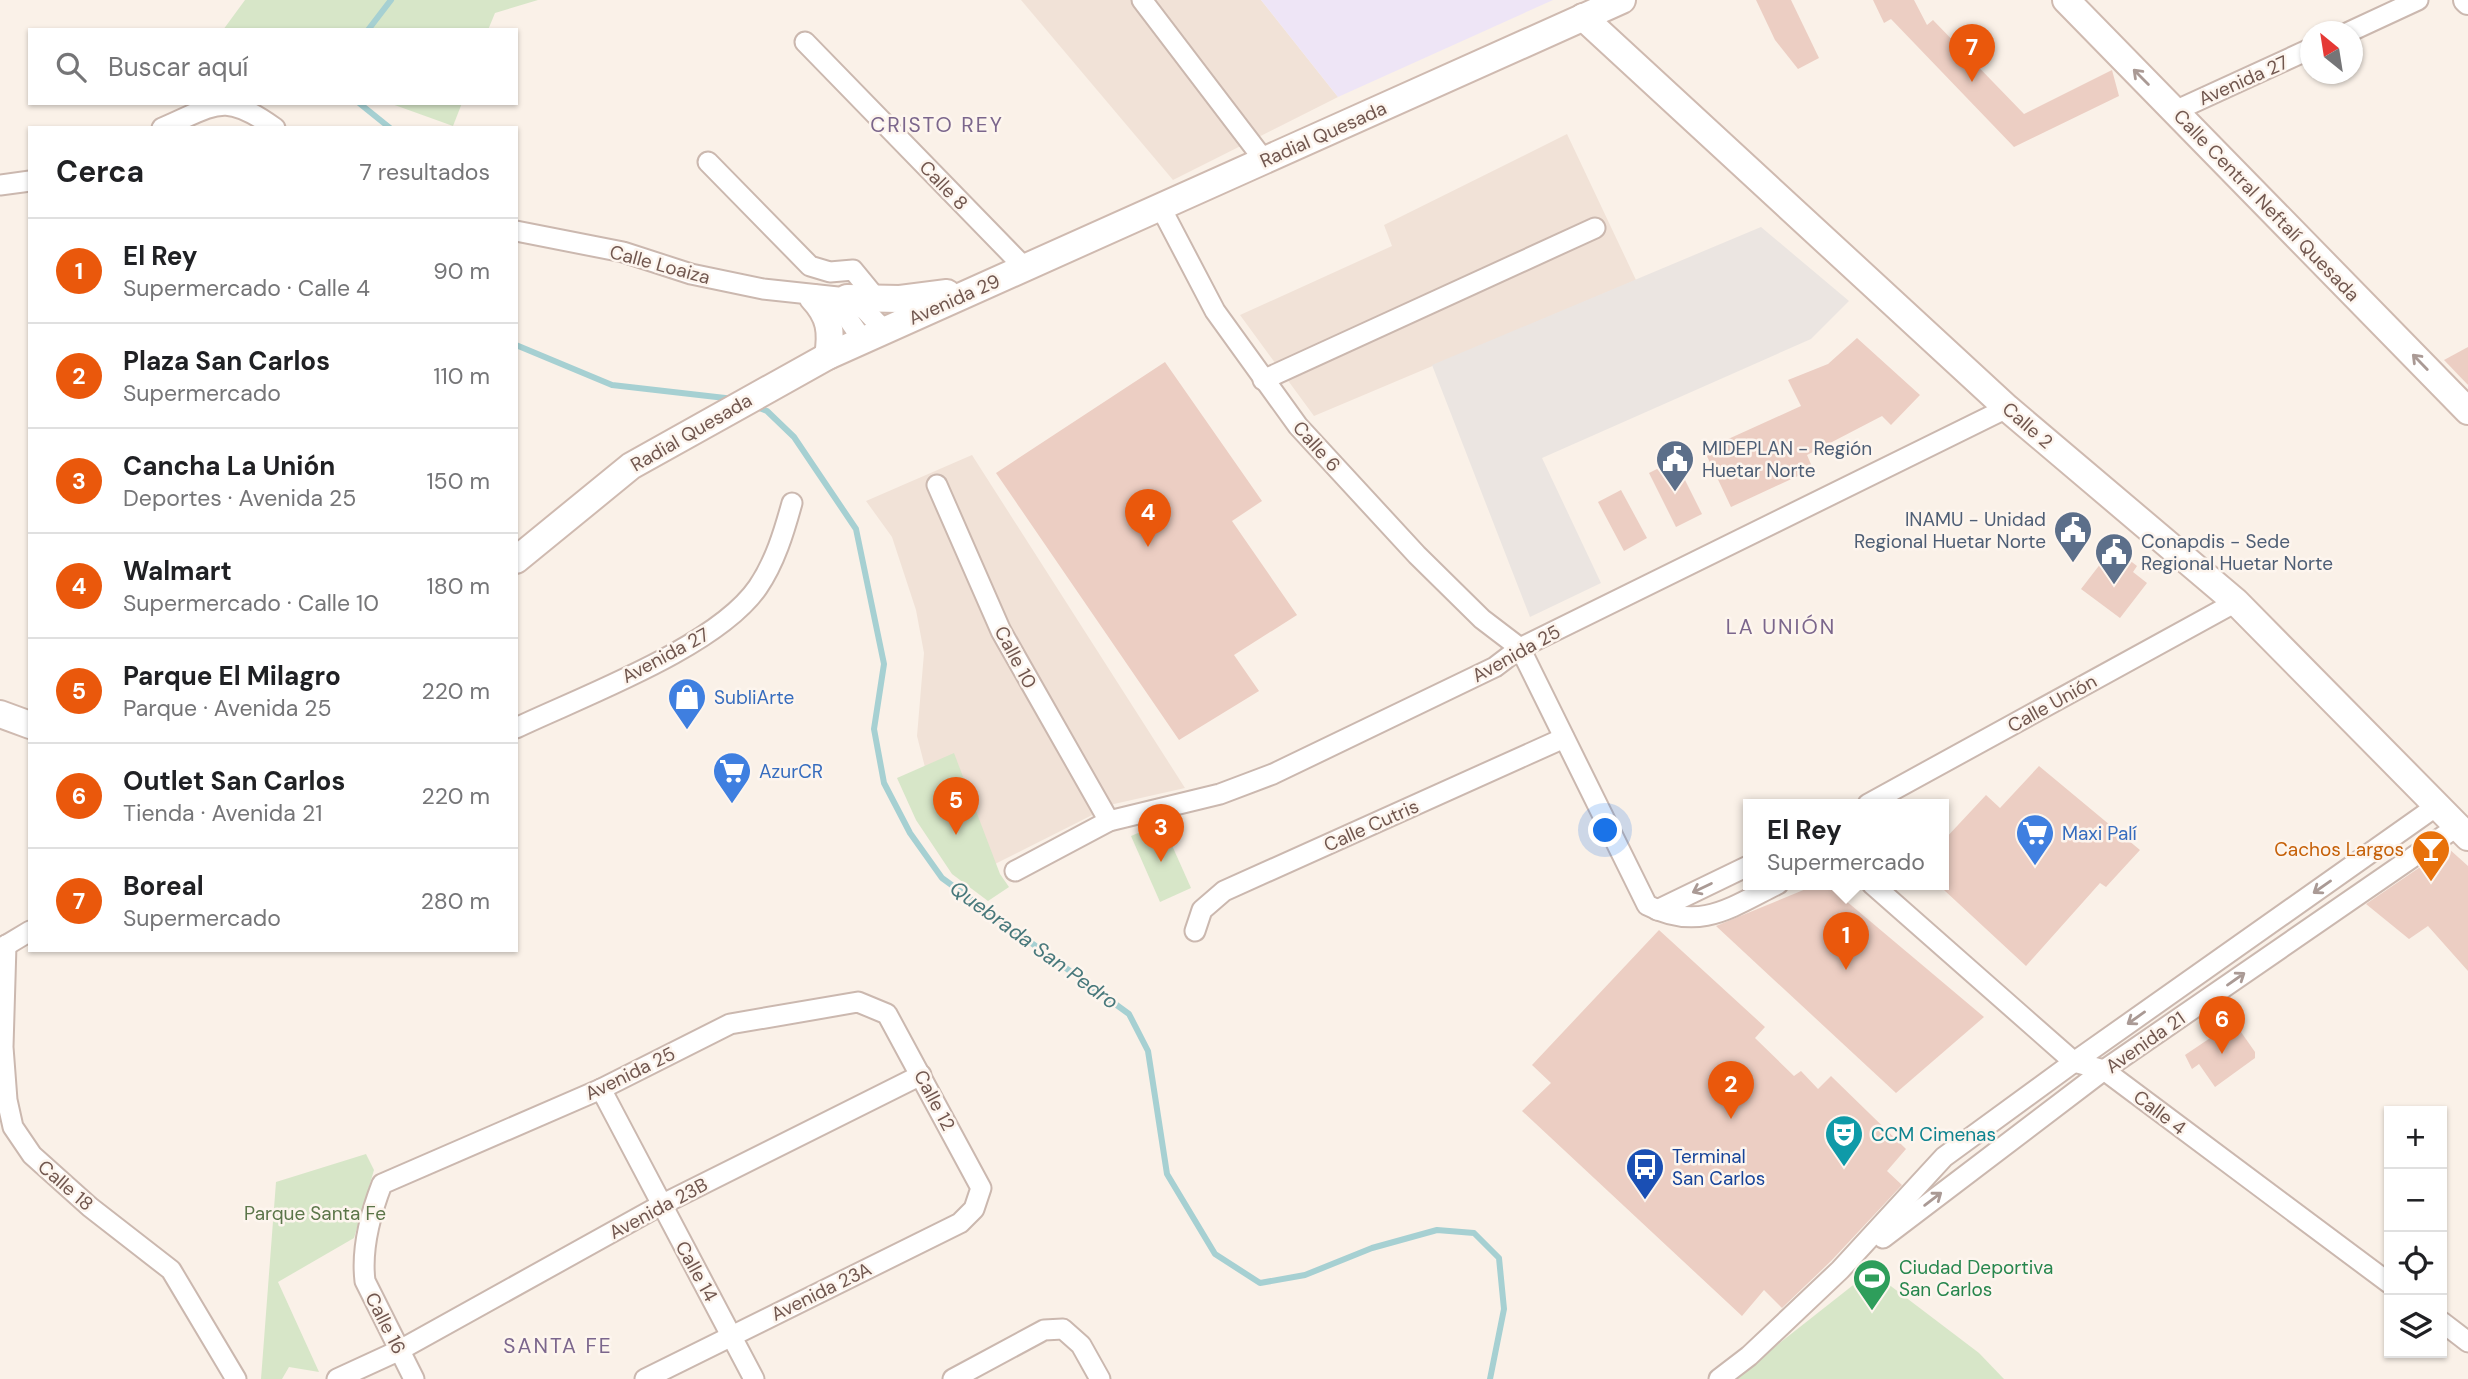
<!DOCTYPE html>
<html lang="es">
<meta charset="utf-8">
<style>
:root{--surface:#fff;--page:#f6f6f6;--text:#202124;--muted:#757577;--line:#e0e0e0;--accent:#ea580c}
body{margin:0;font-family:"DM Sans",sans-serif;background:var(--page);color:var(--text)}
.controls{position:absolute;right:21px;bottom:21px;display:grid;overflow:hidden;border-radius:0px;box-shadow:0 2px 5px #0004}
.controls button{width:63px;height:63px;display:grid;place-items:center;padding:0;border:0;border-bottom:2px solid var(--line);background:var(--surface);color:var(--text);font:35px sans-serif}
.compass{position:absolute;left:2300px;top:21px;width:63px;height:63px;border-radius:50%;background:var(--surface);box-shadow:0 2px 5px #0004;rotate:330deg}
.you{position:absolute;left:1606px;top:831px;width:24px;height:24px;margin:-18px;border:5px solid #fff;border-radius:50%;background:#1a73e8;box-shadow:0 0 0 10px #1a73e833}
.badge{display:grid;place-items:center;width:46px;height:46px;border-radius:50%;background:var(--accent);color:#fff;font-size:23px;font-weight:700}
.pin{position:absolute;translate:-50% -58px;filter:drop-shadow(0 2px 4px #0008)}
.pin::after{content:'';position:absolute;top:37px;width:24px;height:21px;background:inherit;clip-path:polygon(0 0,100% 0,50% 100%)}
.popup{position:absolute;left:1743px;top:799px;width:206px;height:91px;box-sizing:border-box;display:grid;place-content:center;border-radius:0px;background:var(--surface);filter:drop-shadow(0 2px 5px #0005);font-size:23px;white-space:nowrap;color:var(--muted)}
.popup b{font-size:26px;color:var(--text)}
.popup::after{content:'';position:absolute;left:50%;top:100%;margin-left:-14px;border:14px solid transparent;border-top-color:var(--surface)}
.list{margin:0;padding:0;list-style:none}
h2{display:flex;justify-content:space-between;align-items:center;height:91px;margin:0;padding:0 28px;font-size:30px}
h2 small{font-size:23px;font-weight:400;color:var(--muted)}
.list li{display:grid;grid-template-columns:46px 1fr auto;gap:21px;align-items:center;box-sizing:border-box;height:105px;padding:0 28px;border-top:2px solid var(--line)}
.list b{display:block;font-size:26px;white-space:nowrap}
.list p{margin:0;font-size:23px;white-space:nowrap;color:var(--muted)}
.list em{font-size:23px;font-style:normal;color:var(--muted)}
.icon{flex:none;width:38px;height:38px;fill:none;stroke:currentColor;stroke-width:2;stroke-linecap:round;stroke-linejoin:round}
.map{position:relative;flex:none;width:2468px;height:1379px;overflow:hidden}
.search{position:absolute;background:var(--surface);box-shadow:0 2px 5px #0004;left:28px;top:28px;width:490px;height:77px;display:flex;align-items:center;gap:18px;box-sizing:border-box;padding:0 24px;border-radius:0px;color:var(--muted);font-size:26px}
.panel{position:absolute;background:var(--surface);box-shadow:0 2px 5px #0004;left:28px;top:126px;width:490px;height:826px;border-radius:0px}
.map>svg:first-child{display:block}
.residential{fill:#f1e2d7}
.industrial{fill:#ebe5e1}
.education{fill:#eee5f6}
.green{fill:#d7e6c8}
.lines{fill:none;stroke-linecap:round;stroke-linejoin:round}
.stream{stroke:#a6d0d2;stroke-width:6}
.building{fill:#eccec3}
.minor-casing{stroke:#cbb8af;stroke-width:23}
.tertiary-casing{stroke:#cbb8af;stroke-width:28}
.secondary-casing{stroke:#cfbab0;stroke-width:30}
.minor{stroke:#fff;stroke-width:19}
.tertiary{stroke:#fff;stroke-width:24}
.secondary{stroke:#fff;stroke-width:26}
.oneway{stroke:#aa9a95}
.labels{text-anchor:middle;stroke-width:5;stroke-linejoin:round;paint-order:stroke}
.street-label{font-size:19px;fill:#71574f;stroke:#fdf5ee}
.service-label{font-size:19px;fill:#4e5e75;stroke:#fdf5ee;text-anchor:start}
.shop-label{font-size:19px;fill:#366cbe;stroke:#fdf5ee;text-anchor:start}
.food-label{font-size:19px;fill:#c56008;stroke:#fdf5ee;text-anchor:end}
.culture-label{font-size:19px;fill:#0d838f;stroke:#fdf5ee;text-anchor:start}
.transit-label{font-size:19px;fill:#164399;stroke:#fdf5ee;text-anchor:start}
.park-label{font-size:19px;fill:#5b7549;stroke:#fdf5ee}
.leisure-label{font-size:19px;fill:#27864d;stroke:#fdf5ee;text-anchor:start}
.neighbourhood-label{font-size:21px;letter-spacing:2px;fill:#7b668c;stroke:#fdf5ee}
.water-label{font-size:21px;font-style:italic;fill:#48787b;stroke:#fdf5ee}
</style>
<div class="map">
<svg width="2468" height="1379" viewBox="0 0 2468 1379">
<rect width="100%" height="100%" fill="#faf1e8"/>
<g class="residential">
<polygon points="1021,0 1261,0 1338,97 1173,180"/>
<polygon points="1567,134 1636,280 1314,416 1240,315 1392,246 1384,225"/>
<polygon points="972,455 1185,788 1114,804 991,866 927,775 917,736 924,653 916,610 892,537 866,501"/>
</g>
<polygon class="industrial" points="1761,227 1849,301 1811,339 1542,458 1601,583 1530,617 1432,365"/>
<polygon class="education" points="1261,0 1553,0 1338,97"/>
<g class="green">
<polygon points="245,0 538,0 495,13 488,30 223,30"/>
<polygon points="389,103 462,103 453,126"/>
<polygon points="954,753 1000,874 1009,887 988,901 952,874 916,820 897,778"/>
<polygon points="1162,823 1191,888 1160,902 1131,836"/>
<polygon points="366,1154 374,1170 354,1238 278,1282 319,1372 289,1367 282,1379 261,1379 276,1182"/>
<polygon points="1871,1271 1979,1353 2004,1379 1734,1379"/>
</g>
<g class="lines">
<g class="stream">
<polyline points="368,30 391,0"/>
<polyline points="359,103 390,128"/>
<polyline points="516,345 612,385 734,399"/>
<polyline points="754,406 767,411 794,437 856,529 884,664 874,729 884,783 910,833 942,878 1129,1014 1148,1051 1167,1174 1215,1254 1260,1283 1305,1275 1372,1248 1437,1230 1474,1233 1499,1258 1504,1309 1490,1379"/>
</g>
</g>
<g class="building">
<polygon points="1756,0 1791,0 1819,58 1798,69 1775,40"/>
<polygon points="1873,0 1914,0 1927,25 1933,20 2024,114 2112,70 2119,96 2014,147 1891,19 1884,23"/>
<polygon points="1857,338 1920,395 1891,425 1882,416 1807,455 1813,469 1731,507 1704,450 1801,406 1788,380 1828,364"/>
<polygon points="2468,347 2468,385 2444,360"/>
<polygon points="1165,362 1262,501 1232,521 1297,615 1234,655 1259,691 1179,740 996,473"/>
<polygon points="1675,460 1702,514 1676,527 1649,473"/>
<polygon points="1621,490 1647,538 1624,551 1598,502"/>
<polygon points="2120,553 2137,566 2133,572 2147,583 2120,618 2081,589 2108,554 2115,559"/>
<polygon points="2039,766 2140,850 2106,887 2100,883 2026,966 1944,890 1944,840 1986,795 2000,808"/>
<polygon points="2448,848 2468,866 2468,971 2428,926 2409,939 2366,904"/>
<polygon points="1818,884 1826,884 1984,1017 1896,1093 1716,926"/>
<polygon points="1659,930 1765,1027 1755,1038 1794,1076 1801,1071 1818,1089 1831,1076 1906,1149 1887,1171 1902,1185 1831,1261 1782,1308 1764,1290 1742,1316 1522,1111 1551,1083 1532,1065"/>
<polygon points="2234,1022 2255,1052 2255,1058 2215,1087 2199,1064 2192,1069 2185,1055"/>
</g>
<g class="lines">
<defs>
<g id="minor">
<polyline points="1142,0 1264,160"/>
<polyline points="2349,32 2418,0"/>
<polyline points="805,42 1025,268"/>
<polyline points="2175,111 2310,49"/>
<path d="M162 128C216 105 223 91 275 128"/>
<polyline points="708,162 810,266 830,272 853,270 876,298"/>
<polyline points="0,185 30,181"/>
<path d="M1160 206 1215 311 1298 426 1417 555 1482 619 1520 648 1647 905C1699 932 1730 908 1778 884"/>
<polyline points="516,231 623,252 691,274 763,289 847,298 865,310 884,330"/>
<polyline points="815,299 844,313 862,339"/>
<polyline points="1263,380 1595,228"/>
<polyline points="937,485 1001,631 1109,821"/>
<path d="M516 728C583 696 717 647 758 587 775 562 784 532 792 503"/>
<polyline points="1868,804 2236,602"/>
<polyline points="1015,871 1109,821 1220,794 1273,774 1495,667 1520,648 2007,408"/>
<polyline points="1872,884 2074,1062 2104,1070 2389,1283"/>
<polyline points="1657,910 1748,866"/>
<polyline points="1195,931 1202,910 1224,891 1564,738"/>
<polyline points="6,945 3,1047 7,1100 13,1127 32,1155 90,1207 171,1270 236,1379"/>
<polyline points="0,949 30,931"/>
<polyline points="601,1089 754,1379"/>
<polyline points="1883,1238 2104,1070 2458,826"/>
<polyline points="2442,1322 2468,1342"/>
<polyline points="337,1379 400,1350 661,1205 921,1075"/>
<path d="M414 1379 365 1281C361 1248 370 1215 382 1184L601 1089 730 1024 858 1002 887 1014 981 1188 974 1209 960 1223 645 1379"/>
<polyline points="953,1379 1044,1330 1063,1329 1081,1345 1100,1379"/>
<polyline points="1719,1379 1749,1356 1840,1270 1944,1157 2074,1062 2438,805"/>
</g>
<polyline id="tertiary" points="2466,0 2468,2"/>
<g id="secondary">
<polyline points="2066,0 2468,411"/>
<polyline points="1583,17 2007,408 2236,602 2468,837"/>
<path d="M813 298C830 316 832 332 828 356"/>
<polyline points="847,298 900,299 947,293"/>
<polyline points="516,560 631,466 828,356 1622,0"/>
<polyline points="0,714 30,725"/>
</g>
</defs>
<use href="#minor" class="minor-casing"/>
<use href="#tertiary" class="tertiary-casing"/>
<use href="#secondary" class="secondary-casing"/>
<use href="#minor" class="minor"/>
<use href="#tertiary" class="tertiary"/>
<use href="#secondary" class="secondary"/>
</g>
<defs><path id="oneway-shaft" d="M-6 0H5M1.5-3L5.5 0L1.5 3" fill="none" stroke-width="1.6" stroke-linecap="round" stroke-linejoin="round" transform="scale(1.75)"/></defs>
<g class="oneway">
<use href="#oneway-shaft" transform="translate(2141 77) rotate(-135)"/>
<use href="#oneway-shaft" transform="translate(2420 362) rotate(-134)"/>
<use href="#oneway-shaft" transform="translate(2322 887) rotate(145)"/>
<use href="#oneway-shaft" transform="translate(1702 888) rotate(154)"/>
<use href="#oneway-shaft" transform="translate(2236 979) rotate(-35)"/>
<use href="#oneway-shaft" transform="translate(2136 1018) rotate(145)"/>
<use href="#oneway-shaft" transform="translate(1933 1199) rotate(-37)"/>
</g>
<defs>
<symbol id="civic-pin" viewBox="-11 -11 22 30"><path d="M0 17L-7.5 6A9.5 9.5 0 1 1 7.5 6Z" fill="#5c6f8a" stroke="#fdf5ee"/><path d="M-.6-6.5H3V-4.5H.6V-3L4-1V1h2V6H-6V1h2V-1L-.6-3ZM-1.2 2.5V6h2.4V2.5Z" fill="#fff"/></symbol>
<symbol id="shop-pin" viewBox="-11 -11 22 30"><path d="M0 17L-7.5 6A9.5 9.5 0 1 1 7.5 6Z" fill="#3f7fe0" stroke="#fdf5ee"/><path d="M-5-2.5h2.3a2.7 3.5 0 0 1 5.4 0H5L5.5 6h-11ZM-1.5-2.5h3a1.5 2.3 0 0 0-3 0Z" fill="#fff"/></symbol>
<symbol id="supermarket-pin" viewBox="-11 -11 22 30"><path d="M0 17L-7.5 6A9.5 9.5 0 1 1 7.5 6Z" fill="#3f7fe0" stroke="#fdf5ee"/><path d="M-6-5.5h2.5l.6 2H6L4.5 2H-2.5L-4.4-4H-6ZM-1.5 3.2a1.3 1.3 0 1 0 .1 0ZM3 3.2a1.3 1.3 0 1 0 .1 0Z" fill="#fff"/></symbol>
<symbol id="bar-pin" viewBox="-11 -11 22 30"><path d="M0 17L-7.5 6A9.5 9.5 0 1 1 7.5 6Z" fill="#e8710a" stroke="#fdf5ee"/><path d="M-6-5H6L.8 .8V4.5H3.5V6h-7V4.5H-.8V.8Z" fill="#fff"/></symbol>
<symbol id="theatre-pin" viewBox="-11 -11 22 30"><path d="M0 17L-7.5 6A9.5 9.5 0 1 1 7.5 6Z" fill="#0f9aa8" stroke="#fdf5ee"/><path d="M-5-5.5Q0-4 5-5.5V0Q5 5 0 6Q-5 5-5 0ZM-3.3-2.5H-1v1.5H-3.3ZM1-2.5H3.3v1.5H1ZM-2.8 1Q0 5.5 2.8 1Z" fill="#fff"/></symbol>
<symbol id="bus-pin" viewBox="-11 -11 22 30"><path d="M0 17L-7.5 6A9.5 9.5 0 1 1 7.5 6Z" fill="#1a4fb4" stroke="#fdf5ee"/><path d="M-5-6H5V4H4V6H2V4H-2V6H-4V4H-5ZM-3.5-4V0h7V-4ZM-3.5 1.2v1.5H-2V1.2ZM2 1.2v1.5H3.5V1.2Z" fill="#fff"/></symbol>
<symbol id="stadium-pin" viewBox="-11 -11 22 30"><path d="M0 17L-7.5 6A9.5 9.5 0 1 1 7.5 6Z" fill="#2e9e5b" stroke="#fdf5ee"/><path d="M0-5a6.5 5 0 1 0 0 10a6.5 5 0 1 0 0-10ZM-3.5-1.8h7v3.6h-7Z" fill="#fff"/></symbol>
</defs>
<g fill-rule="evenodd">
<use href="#civic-pin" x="1653" y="437" width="44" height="60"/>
<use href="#civic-pin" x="2051" y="508" width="44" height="60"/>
<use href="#civic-pin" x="2092" y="530" width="44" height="60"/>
<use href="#shop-pin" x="665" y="675" width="44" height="60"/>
<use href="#supermarket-pin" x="710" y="749" width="44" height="60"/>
<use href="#supermarket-pin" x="2013" y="811" width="44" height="60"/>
<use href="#bar-pin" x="2409" y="827" width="44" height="60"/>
<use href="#theatre-pin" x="1822" y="1112" width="44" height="60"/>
<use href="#bus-pin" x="1623" y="1145" width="44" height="60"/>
<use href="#stadium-pin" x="1850" y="1256" width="44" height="60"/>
</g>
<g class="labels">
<g class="street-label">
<text transform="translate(2243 80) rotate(-24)" y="7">Avenida 27</text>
<text transform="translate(1323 134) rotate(-24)" y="7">Radial Quesada</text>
<text transform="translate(944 185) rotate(46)" y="7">Calle 8</text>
<text transform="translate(2267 205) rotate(46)" y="7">Calle Central Neftalí Quesada</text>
<text transform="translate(660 264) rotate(15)" y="7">Calle Loaiza</text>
<text transform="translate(954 299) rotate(-24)" y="7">Avenida 29</text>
<text transform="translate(2028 425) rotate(41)" y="7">Calle 2</text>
<text transform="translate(691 432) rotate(-30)" y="7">Radial Quesada</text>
<text transform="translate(1317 446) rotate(48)" y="7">Calle 6</text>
<text transform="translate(1516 653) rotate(-29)" y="7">Avenida 25</text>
<text transform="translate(665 655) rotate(-28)" y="7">Avenida 27</text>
<text transform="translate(1016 657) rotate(62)" y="7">Calle 10</text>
<text transform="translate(2052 703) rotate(-29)" y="7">Calle Unión</text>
<text transform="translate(1371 825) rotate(-24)" y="7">Calle Cutris</text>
<text transform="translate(2145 1042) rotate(-35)" y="7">Avenida 21</text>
<text transform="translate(630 1073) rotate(-26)" y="7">Avenida 25</text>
<text transform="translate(935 1100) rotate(62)" y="7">Calle 12</text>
<text transform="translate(2160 1112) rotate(37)" y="7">Calle 4</text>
<text transform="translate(66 1185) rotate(41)" y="7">Calle 18</text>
<text transform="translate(658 1208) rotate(-28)" y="7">Avenida 23B</text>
<text transform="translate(697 1271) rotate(61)" y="7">Calle 14</text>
<text transform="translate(821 1291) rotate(-26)" y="7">Avenida 23A</text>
<text transform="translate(386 1323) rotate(63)" y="7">Calle 16</text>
</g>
<g class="service-label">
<text x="1702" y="455">MIDEPLAN - Región<tspan x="1702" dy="22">Huetar Norte</tspan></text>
<text x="2046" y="526" text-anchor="end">INAMU - Unidad<tspan x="2046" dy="22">Regional Huetar Norte</tspan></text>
<text x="2141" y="548">Conapdis - Sede<tspan x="2141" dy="22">Regional Huetar Norte</tspan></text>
</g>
<g class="shop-label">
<text x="714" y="704">SubliArte</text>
<text x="759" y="778">AzurCR</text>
<text x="2062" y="840">Maxi Palí</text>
</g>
<g class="food-label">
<text x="2404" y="856">Cachos Largos</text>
</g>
<g class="culture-label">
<text x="1871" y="1141">CCM Cimenas</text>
</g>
<g class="transit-label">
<text x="1672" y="1163">Terminal<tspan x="1672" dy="22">San Carlos</tspan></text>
</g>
<g class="park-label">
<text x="315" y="1220">Parque Santa Fe</text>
</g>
<g class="leisure-label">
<text x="1899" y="1274">Ciudad Deportiva<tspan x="1899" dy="22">San Carlos</tspan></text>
</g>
<g class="neighbourhood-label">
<text x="937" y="132">CRISTO REY</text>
<text x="1781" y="634">LA UNIÓN</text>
<text x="558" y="1353">SANTA FE</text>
</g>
<g class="water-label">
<text transform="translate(1034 945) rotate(36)" y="7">Quebrada San Pedro</text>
</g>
</g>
</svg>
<div class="controls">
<button>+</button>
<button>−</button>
<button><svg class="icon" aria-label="locate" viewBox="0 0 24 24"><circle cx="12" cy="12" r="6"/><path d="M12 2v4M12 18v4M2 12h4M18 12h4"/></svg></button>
<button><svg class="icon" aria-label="layers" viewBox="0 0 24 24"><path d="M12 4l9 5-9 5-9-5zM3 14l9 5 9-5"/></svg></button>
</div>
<svg class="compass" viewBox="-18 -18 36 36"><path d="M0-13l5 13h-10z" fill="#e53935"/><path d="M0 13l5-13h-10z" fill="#757577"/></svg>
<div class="you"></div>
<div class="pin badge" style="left:1846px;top:970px">1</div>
<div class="popup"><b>El Rey</b>Supermercado</div>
<div class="pin badge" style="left:1731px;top:1119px">2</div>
<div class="pin badge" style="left:1161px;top:862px">3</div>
<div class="pin badge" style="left:1148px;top:547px">4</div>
<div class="pin badge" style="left:956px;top:835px">5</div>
<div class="pin badge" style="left:2222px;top:1054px">6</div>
<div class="pin badge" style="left:1972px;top:82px">7</div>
<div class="search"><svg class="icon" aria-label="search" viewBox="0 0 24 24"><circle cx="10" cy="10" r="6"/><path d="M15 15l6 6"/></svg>Buscar aquí</div>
<section class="panel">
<h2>Cerca<small>7 resultados</small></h2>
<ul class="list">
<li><span class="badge">1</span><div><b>El Rey</b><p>Supermercado · Calle 4</p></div><em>90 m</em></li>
<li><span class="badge">2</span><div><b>Plaza San Carlos</b><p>Supermercado</p></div><em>110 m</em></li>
<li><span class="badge">3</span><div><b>Cancha La Unión</b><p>Deportes · Avenida 25</p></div><em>150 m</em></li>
<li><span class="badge">4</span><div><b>Walmart</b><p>Supermercado · Calle 10</p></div><em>180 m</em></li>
<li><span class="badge">5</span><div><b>Parque El Milagro</b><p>Parque · Avenida 25</p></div><em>220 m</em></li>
<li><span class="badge">6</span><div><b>Outlet San Carlos</b><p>Tienda · Avenida 21</p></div><em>220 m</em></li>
<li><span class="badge">7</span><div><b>Boreal</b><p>Supermercado</p></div><em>280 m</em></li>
</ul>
</section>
</div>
